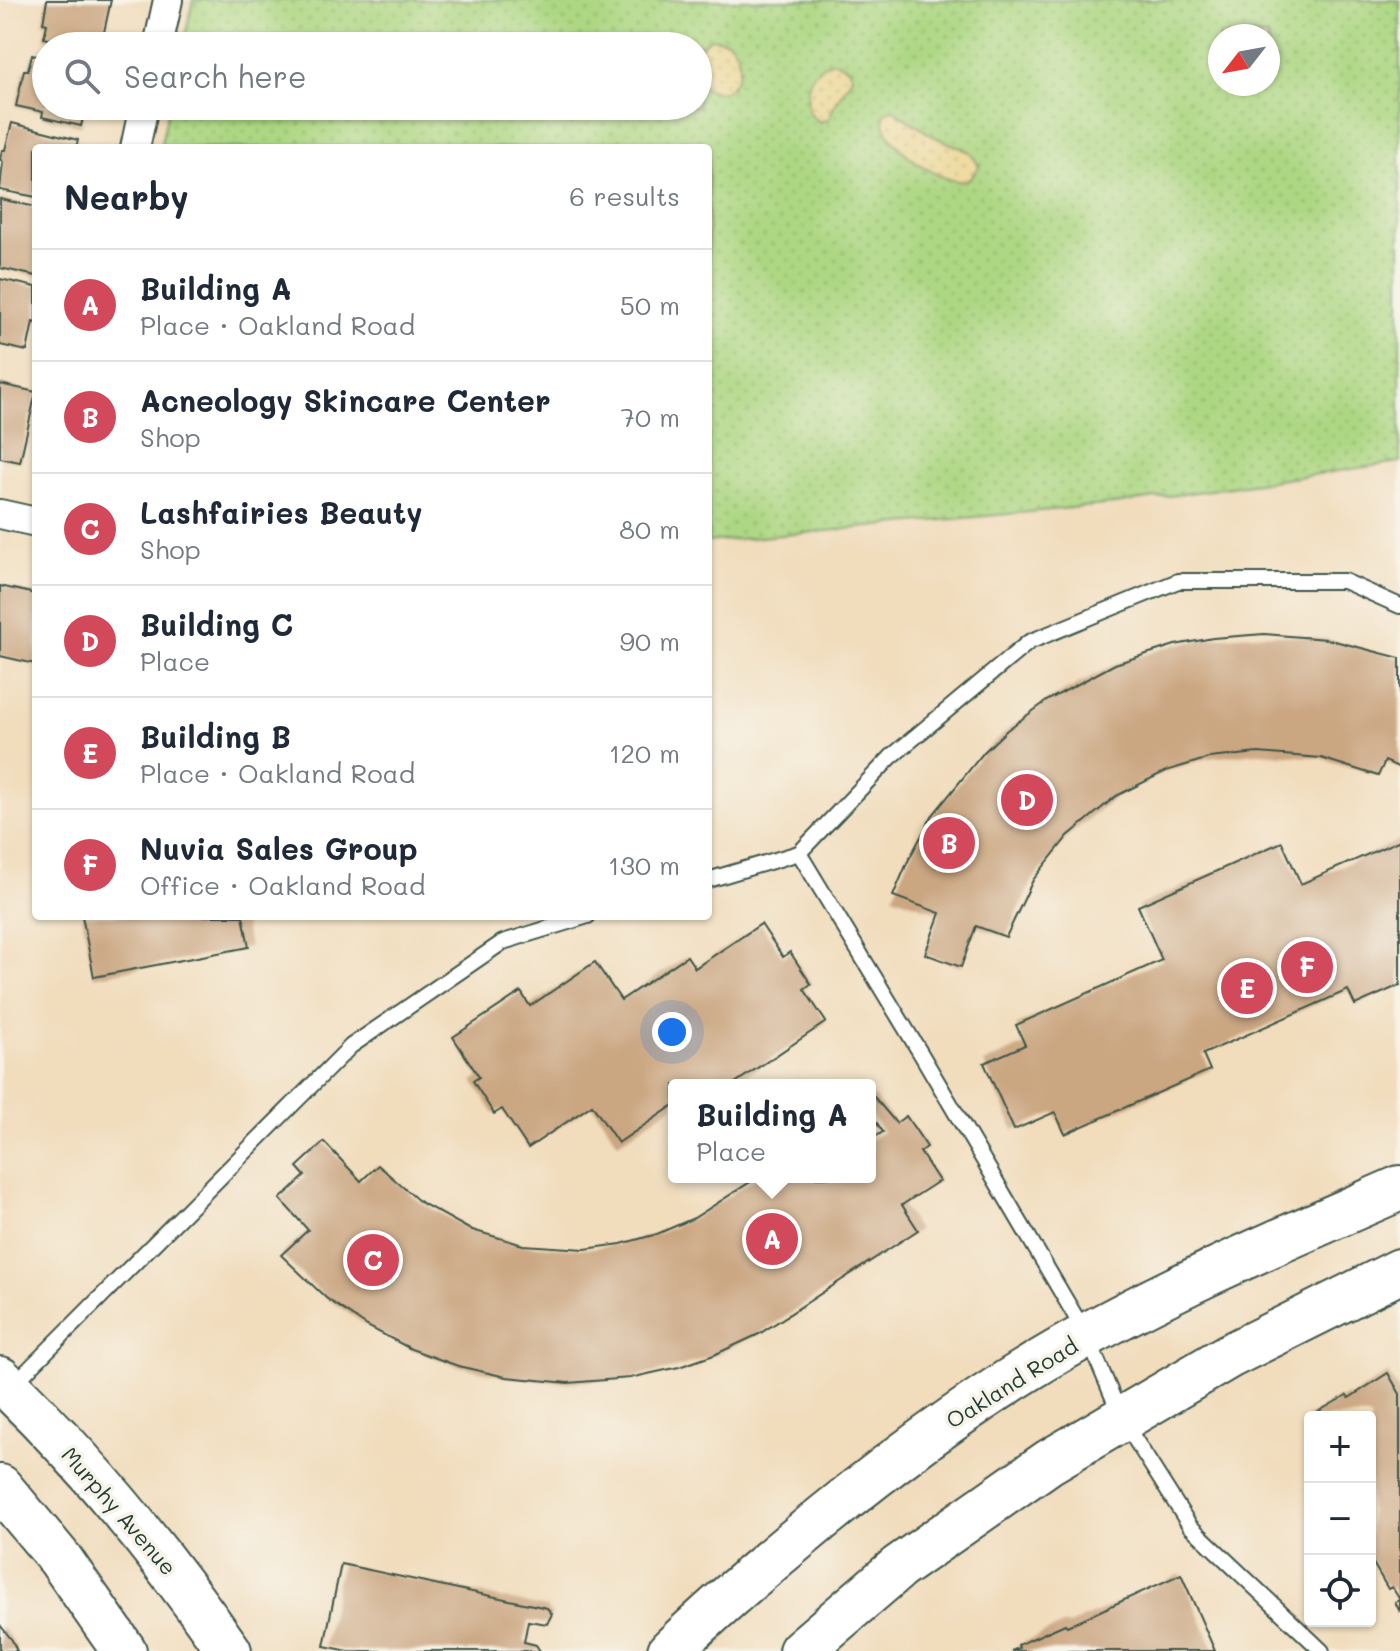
<!DOCTYPE html>
<meta charset="utf-8">
<style>
:root{--surface:#fff;--page:#f2f2f3;--text:#1f2937;--muted:#747a83;--line:#e0e1e3;--accent:#d1495b}
body{margin:0;font-family:Mali,sans-serif;background:var(--page);color:var(--text)}
.controls{position:absolute;right:24px;bottom:24px;display:grid;overflow:hidden;border-radius:8px;box-shadow:0 2px 6px #0004}
.controls button{width:72px;height:72px;display:grid;place-items:center;padding:0;border:0;border-bottom:2px solid var(--line);background:var(--surface);color:var(--text);font:40px sans-serif}
.compass{position:absolute;left:1208px;top:24px;width:72px;height:72px;border-radius:50%;background:var(--surface);box-shadow:0 2px 6px #0004;rotate:239deg}
.you{position:absolute;left:672px;top:1032px;width:28px;height:28px;margin:-20px;border:6px solid #fff;border-radius:50%;background:#1a73e8;box-shadow:0 0 0 12px #1a73e833}
.badge{display:grid;place-items:center;width:52px;height:52px;border-radius:50%;background:var(--accent);color:#fff;font-size:26px;font-weight:700}
.pin{position:absolute;translate:-50% -50%;border:4px solid #fff;box-shadow:0 2px 8px #0006}
.popup{position:absolute;left:668px;top:1079px;width:208px;height:104px;box-sizing:border-box;display:grid;place-content:center;border-radius:8px;background:var(--surface);filter:drop-shadow(0 2px 6px #0005);font-size:26px;white-space:nowrap;color:var(--muted)}
.popup b{font-size:30px;color:var(--text)}
.popup::after{content:'';position:absolute;left:50%;top:100%;margin-left:-16px;border:16px solid transparent;border-top-color:var(--surface)}
.list{margin:0;padding:0;list-style:none}
h2{display:flex;justify-content:space-between;align-items:center;height:104px;margin:0;padding:0 32px;font-size:34px}
h2 small{font-size:26px;font-weight:400;color:var(--muted)}
.list li{display:grid;grid-template-columns:52px 1fr auto;gap:24px;align-items:center;box-sizing:border-box;height:112px;padding:0 32px;border-top:2px solid var(--line)}
.list b{display:block;font-size:30px;white-space:nowrap}
.list p{margin:0;font-size:26px;white-space:nowrap;color:var(--muted)}
.list em{font-size:26px;font-style:normal;color:var(--muted)}
.icon{flex:none;width:44px;height:44px;fill:none;stroke:currentColor;stroke-width:2;stroke-linecap:round;stroke-linejoin:round}
.map{position:relative;flex:none;width:1400px;height:1651px;overflow:hidden}
.search{position:absolute;background:var(--surface);box-shadow:0 2px 6px #0004;left:32px;top:32px;width:680px;height:88px;display:flex;align-items:center;gap:20px;box-sizing:border-box;padding:0 28px;border-radius:44px;color:var(--muted);font-size:30px}
.panel{position:absolute;background:var(--surface);box-shadow:0 2px 6px #0004;left:32px;top:144px;width:680px;height:776px;border-radius:8px}
.map>svg:first-child{display:block}
.green{fill:url(#green-dots);stroke:#668a5c;stroke-width:2;fill-rule:evenodd}
.sand{fill:url(#sand-dots);stroke:#868c69;stroke-width:2}
.building{fill:#caa681}
.lines{fill:none;stroke-linecap:round;stroke-linejoin:round}
.service-casing{stroke:#3e5548;stroke-width:18}
.minor-casing{stroke:#3e5548;stroke-width:32}
.primary-casing{stroke:#3e5548;stroke-width:48}
.service{stroke:#fff;stroke-width:14}
.minor{stroke:#fff;stroke-width:28}
.primary{stroke:#fff;stroke-width:44}
.labels{text-anchor:middle;stroke-width:7;stroke-linejoin:round;paint-order:stroke}
.street-label{font-size:22px;fill:#1f3d34;stroke:#f7f3e8}
</style>
<div class="map">
<svg width="1400" height="1651" viewBox="0 0 1400 1651">
<defs>
<pattern id="green-dots" width="8" height="8" patternUnits="userSpaceOnUse" patternTransform="scale(2)"><rect width="8" height="8" fill="#add783"/><path d="M2 2h.1M6 6h.1" fill="none" stroke="#94b972" stroke-width="1.8" stroke-linecap="round"/></pattern>
<pattern id="sand-dots" width="8" height="8" patternUnits="userSpaceOnUse" patternTransform="scale(2)"><rect width="8" height="8" fill="#eeda9e"/><path d="M2 2h.1M6 6h.1" fill="none" stroke="#ccbc89" stroke-width="1.8" stroke-linecap="round"/></pattern>
</defs>
<rect width="100%" height="100%" fill="#f7f3e8"/>
<filter id="ink" filterUnits="userSpaceOnUse"><feTurbulence type="fractalNoise" baseFrequency=".0125" numOctaves="2"/><feDisplacementMap in="SourceGraphic" scale="16" xChannelSelector="R" yChannelSelector="G"/><feConvolveMatrix kernelMatrix="1 2 1 2 8 2 1 2 1" color-interpolation-filters="sRGB"/></filter>
<filter id="wash" filterUnits="userSpaceOnUse"><feTurbulence type="fractalNoise" baseFrequency=".006" numOctaves="4" result="noise"/><feDisplacementMap in="SourceGraphic" scale="32" xChannelSelector="R" yChannelSelector="G"/><feGaussianBlur stdDeviation="1.8" result="paint"/><feColorMatrix in="noise" values="0 0 0 0 0 0 0 0 0 0 0 0 0 0 0 0 0 1.4 0 .05"/><feComposite in="paint" operator="in"/></filter>
<g filter="url(#wash)">
<rect width="100%" height="100%" fill="#f1dcbb"/>
<path class="green" d="M193 0H1400V462L1115 504 708 542V148H160L169 106H698V46H183ZM1220 36H1268V84H1220Z"/>
<g class="sand">
<path d="M711 38 728 41C757 68 724 113 698 81 698 64 694 47 711 38Z"/>
<path d="M835 61 850 69 852 77 834 105 829 119 819 122 809 112C804 87 809 68 835 61Z"/>
<path d="M892 109 931 135 970 152 979 166C976 171 973 177 967 180 946 189 877 142 884 114Z"/>
</g>
<g id="blocks">
<g class="building">
<polygon points="47,0 111,0 101,46 79,46 44,38 47,24 43,23"/>
<polygon points="32,55 46,58 46,106 86,106 81,126 42,117 43,112 16,106 24,70 28,70"/>
<polygon points="12,123 78,140 76,148 36,148 36,197 0,190 3,162 0,159 2,150 5,150"/>
<polygon points="0,199 36,207 36,276 0,268"/>
<polygon points="0,279 36,287 36,323 33,322 27,351 0,345"/>
<polygon points="0,384 36,392 20,462 0,458"/>
<polygon points="0,586 36,594 35,664 0,656"/>
<polygon points="1264,634 1327,639 1400,658 1400,768 1385,761 1378,776 1321,758 1258,753 1209,758 1166,771 1116,796 1068,836 1033,880 1006,937 976,926 961,967 925,954 940,913 893,896 908,861 932,816 984,752 1007,730 1048,700 1115,664 1175,645 1213,638"/>
<polygon points="1400,840 1400,985 1355,1005 1348,990 1203,1054 1210,1070 1065,1134 1055,1112 1014,1130 984,1063 1025,1045 1016,1025 1162,960 1138,906 1282,842 1301,884"/>
<polygon points="82,916 243,916 249,947 94,977"/>
<polygon points="761,924 783,957 790,952 811,984 804,989 826,1022 732,1085 674,1085 674,1105 618,1143 592,1105 528,1148 502,1109 494,1114 473,1081 479,1077 453,1037 521,992 530,1006 595,962 621,1000 687,956 695,968"/>
<polygon points="874,1097 896,1123 906,1116 927,1147 920,1152 939,1181 902,1205 918,1230 759,1334 714,1355 679,1367 630,1378 568,1383 506,1377 458,1366 411,1349 367,1326 326,1298 281,1255 308,1230 280,1199 305,1176 297,1167 324,1142 361,1181 378,1165 420,1202 469,1229 523,1245 585,1249 621,1244 657,1234 694,1218 758,1177 870,1177 870,1140 883,1132 870,1113 870,1099"/>
<polygon points="1388,1373 1400,1394 1400,1612 1395,1602 1400,1600 1392,1587 1388,1589 1370,1558 1370,1417 1310,1417 1310,1424 1307,1418 1347,1395 1349,1398"/>
<polygon points="341,1564 547,1608 552,1614 547,1624 528,1621 524,1642 536,1645 540,1651 349,1651 324,1646"/>
<polygon points="1181,1574 1215,1651 1011,1651 1019,1648 1018,1645 1065,1624 1067,1626"/>
<polygon points="0,1625 12,1640 17,1651 0,1651"/>
</g>
</g>
</g>
<g filter="url(#ink)">
<use href="#blocks" fill-opacity="0" stroke="#3e5548" stroke-width="2"/>
<g class="lines">
<defs>
<g id="service">
<polyline points="799,853 921,1054 1087,1336 1122,1419 1190,1526 1322,1651"/>
<polyline points="708,880 799,853 891,757 1029,642 1178,581 1344,581 1400,606"/>
<polyline points="13,1385 351,1046 503,942 588,916"/>
</g>
<g id="minor">
<polyline points="158,46 168,0"/>
<polyline points="135,148 144,106"/>
<polyline points="0,514 36,522"/>
</g>
<g id="primary">
<path d="M0 1379C86 1461 161 1553 229 1651"/>
<polyline points="0,1487 60,1559 124,1651"/>
<path d="M670 1651C709 1613 750 1578 792 1543 877 1472 966 1404 1062 1349 1170 1287 1286 1238 1400 1188"/>
<polyline points="801,1651 899,1567 1049,1462 1229,1356 1400,1271"/>
</g>
</defs>
<use href="#service" class="service-casing"/>
<use href="#minor" class="minor-casing"/>
<use href="#primary" class="primary-casing"/>
<use href="#service" class="service"/>
<use href="#minor" class="minor"/>
<use href="#primary" class="primary"/>
</g>
</g>
<g class="labels">
<g class="street-label">
<text transform="translate(1012 1383) rotate(-32)" y="8">Oakland Road</text>
<text transform="translate(119 1511) rotate(49)" y="8">Murphy Avenue</text>
</g>
</g>
</svg>
<div class="controls">
<button>+</button>
<button>−</button>
<button><svg class="icon" aria-label="locate" viewBox="0 0 24 24"><circle cx="12" cy="12" r="6"/><path d="M12 2v4M12 18v4M2 12h4M18 12h4"/></svg></button>
</div>
<svg class="compass" viewBox="-18 -18 36 36"><path d="M0-13l5 13h-10z" fill="#e53935"/><path d="M0 13l5-13h-10z" fill="#747a83"/></svg>
<div class="you"></div>
<div class="pin badge" style="left:772px;top:1239px">A</div>
<div class="popup"><b>Building A</b>Place</div>
<div class="pin badge" style="left:949px;top:843px">B</div>
<div class="pin badge" style="left:373px;top:1260px">C</div>
<div class="pin badge" style="left:1027px;top:800px">D</div>
<div class="pin badge" style="left:1247px;top:988px">E</div>
<div class="pin badge" style="left:1307px;top:967px">F</div>
<div class="search"><svg class="icon" aria-label="search" viewBox="0 0 24 24"><circle cx="10" cy="10" r="6"/><path d="M15 15l6 6"/></svg>Search here</div>
<section class="panel">
<h2>Nearby<small>6 results</small></h2>
<ul class="list">
<li><span class="badge">A</span><div><b>Building A</b><p>Place · Oakland Road</p></div><em>50 m</em></li>
<li><span class="badge">B</span><div><b>Acneology Skincare Center</b><p>Shop</p></div><em>70 m</em></li>
<li><span class="badge">C</span><div><b>Lashfairies Beauty</b><p>Shop</p></div><em>80 m</em></li>
<li><span class="badge">D</span><div><b>Building C</b><p>Place</p></div><em>90 m</em></li>
<li><span class="badge">E</span><div><b>Building B</b><p>Place · Oakland Road</p></div><em>120 m</em></li>
<li><span class="badge">F</span><div><b>Nuvia Sales Group</b><p>Office · Oakland Road</p></div><em>130 m</em></li>
</ul>
</section>
</div>
